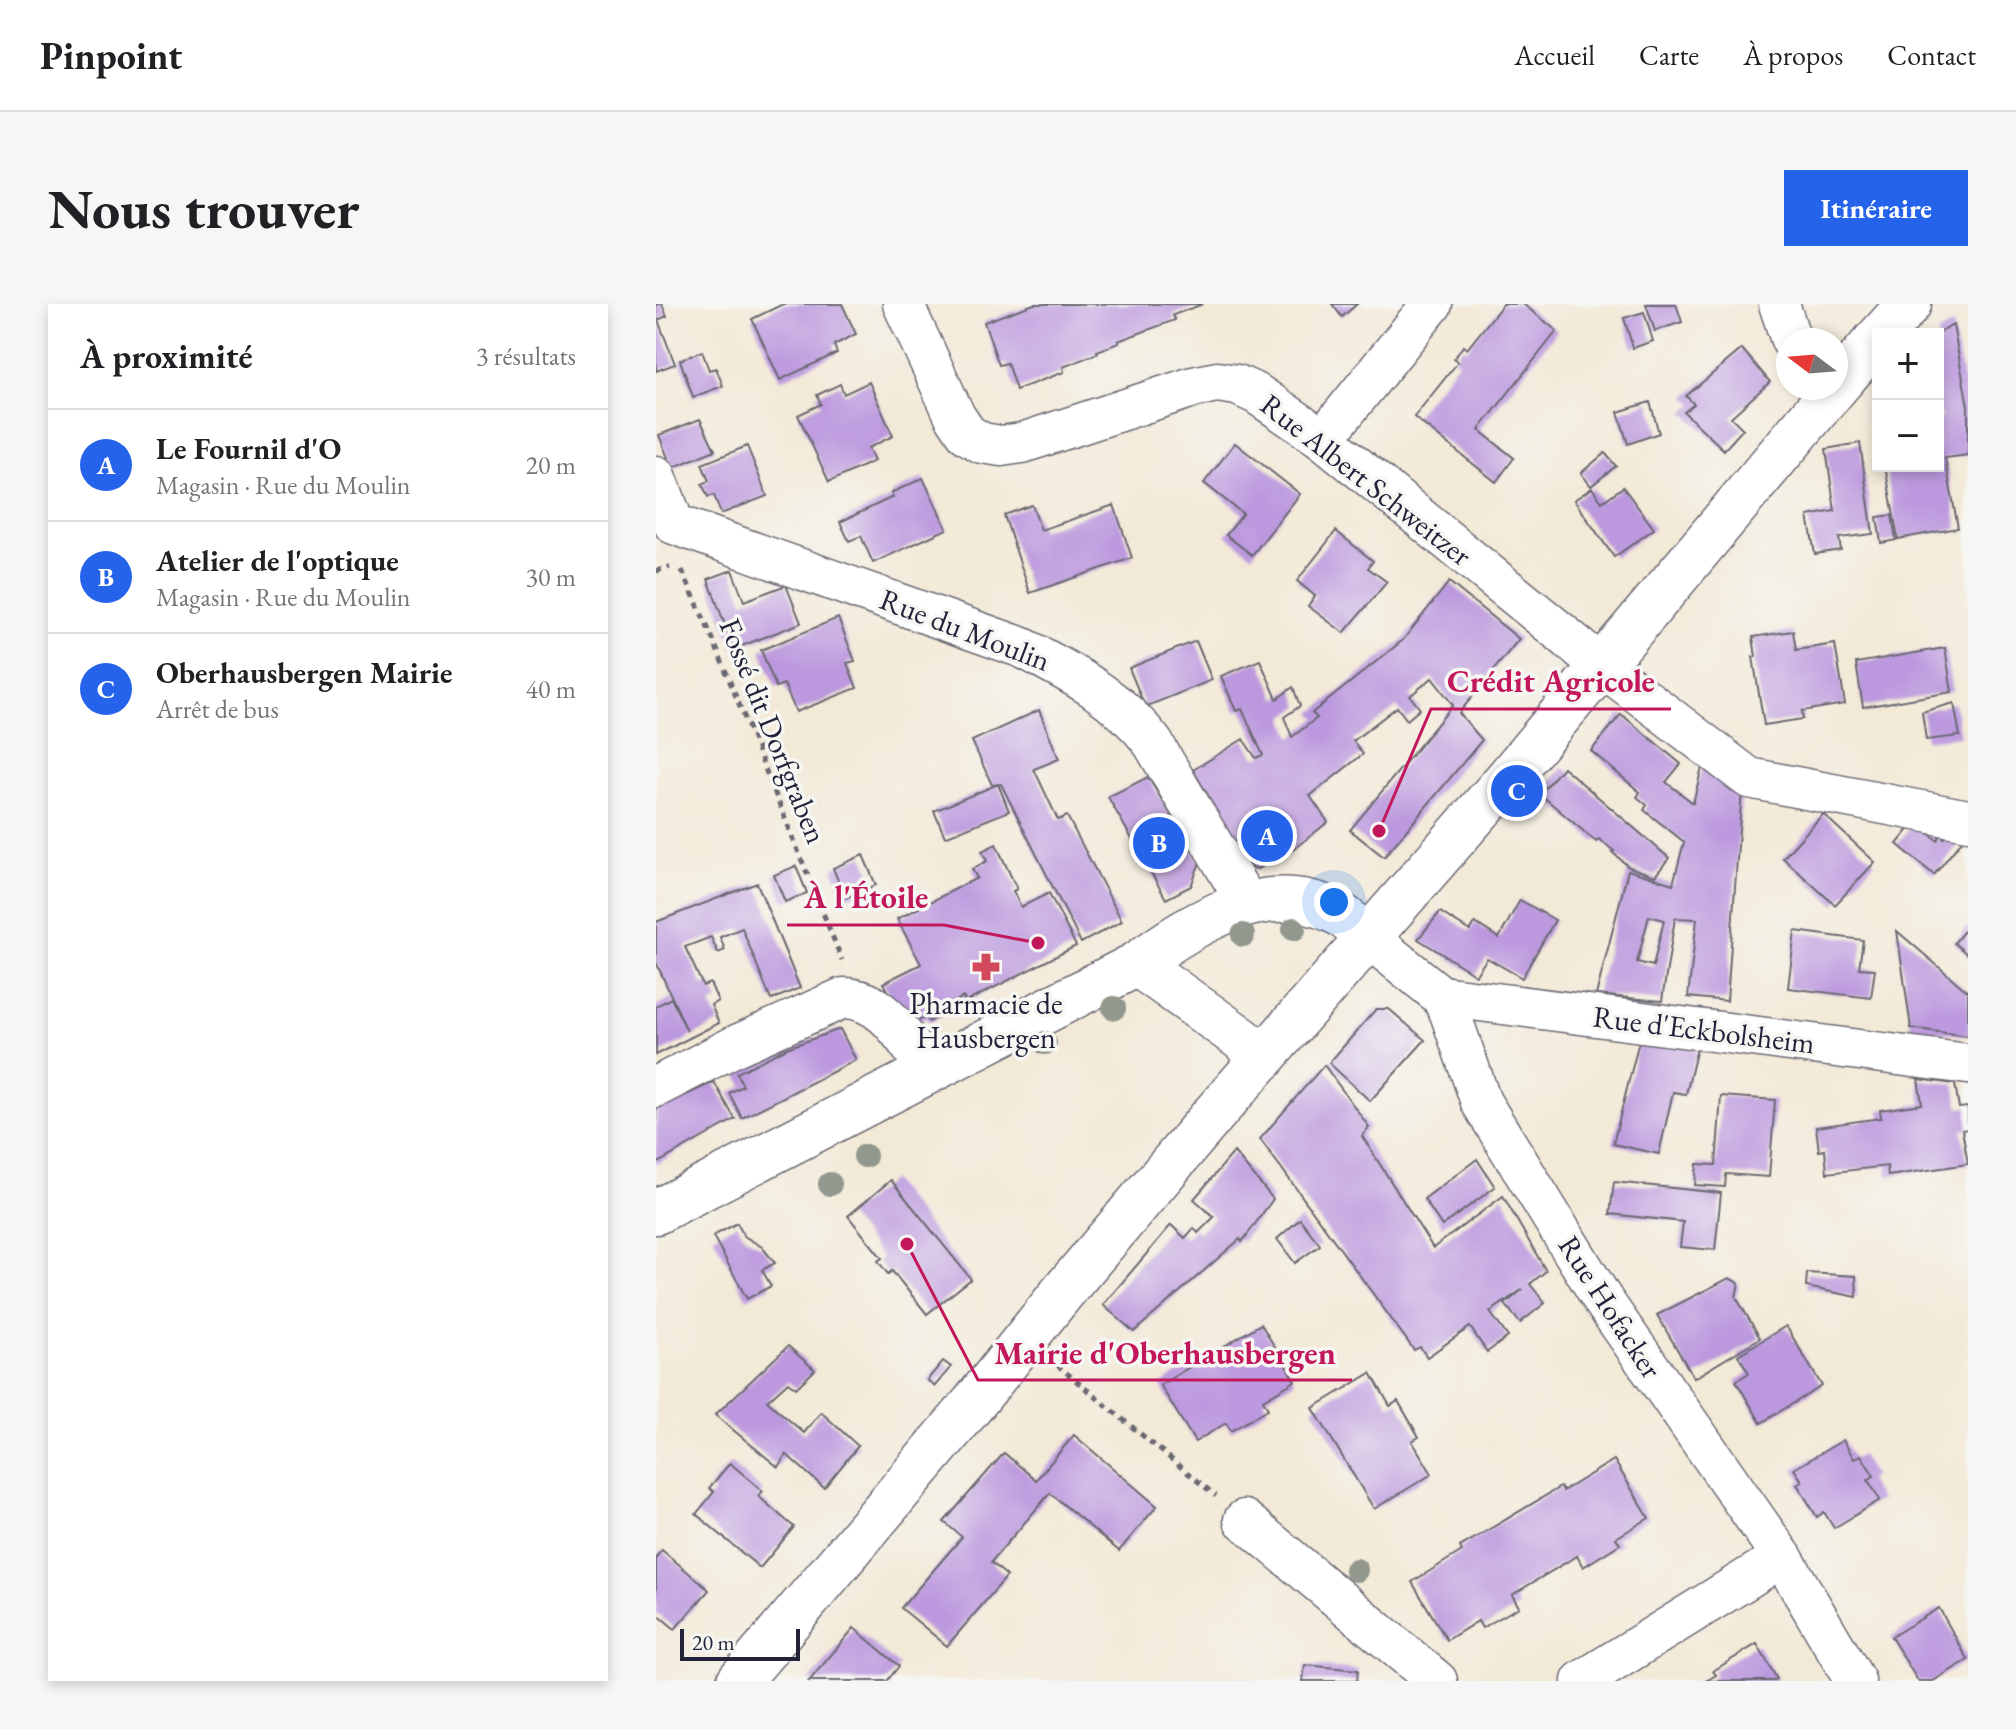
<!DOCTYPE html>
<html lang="fr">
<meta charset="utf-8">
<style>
:root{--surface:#fff;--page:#f6f6f6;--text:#202124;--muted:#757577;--line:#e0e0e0;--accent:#2563eb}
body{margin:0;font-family:"EB Garamond",serif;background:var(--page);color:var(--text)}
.controls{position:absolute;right:24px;top:24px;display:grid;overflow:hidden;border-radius:0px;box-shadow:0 4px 12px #0003}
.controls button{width:72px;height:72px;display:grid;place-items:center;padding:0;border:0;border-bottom:2px solid var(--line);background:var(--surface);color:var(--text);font:40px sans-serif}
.compass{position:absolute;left:1120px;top:24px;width:72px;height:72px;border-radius:50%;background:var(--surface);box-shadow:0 4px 12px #0003;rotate:286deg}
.scale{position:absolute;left:24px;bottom:20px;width:120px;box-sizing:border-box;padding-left:8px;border:4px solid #22223b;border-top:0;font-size:22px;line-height:28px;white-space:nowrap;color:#22223b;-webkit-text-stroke:6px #f6f6f2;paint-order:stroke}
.you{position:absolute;left:678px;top:598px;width:28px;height:28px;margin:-20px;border:6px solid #fff;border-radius:50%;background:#1a73e8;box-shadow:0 0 0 12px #1a73e833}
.badge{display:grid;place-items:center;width:52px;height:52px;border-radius:50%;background:var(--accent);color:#fff;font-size:26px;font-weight:700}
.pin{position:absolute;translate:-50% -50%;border:4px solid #fff;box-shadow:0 2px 8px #0006}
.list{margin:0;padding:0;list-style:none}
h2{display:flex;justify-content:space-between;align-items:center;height:104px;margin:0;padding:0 32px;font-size:34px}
h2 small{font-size:26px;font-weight:400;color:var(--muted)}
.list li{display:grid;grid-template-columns:52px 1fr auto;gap:24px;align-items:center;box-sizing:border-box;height:112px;padding:0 32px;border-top:2px solid var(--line)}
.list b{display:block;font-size:30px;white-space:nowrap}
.list p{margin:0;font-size:26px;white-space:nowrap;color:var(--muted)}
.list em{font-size:26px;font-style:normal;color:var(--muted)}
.map{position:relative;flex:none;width:1312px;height:1377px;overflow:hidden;border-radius:0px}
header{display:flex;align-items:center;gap:48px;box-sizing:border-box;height:112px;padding:0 40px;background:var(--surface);border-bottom:2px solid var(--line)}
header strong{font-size:38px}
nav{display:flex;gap:44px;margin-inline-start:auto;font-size:28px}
.intro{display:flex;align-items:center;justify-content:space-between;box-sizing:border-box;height:192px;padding:0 48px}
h1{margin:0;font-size:56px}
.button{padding:20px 36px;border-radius:0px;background:var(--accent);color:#fff;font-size:28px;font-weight:700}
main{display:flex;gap:48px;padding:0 48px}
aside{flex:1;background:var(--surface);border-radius:0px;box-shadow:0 4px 12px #0003}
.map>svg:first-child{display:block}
.building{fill:#bc99de;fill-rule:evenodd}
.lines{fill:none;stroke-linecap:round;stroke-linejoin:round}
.street-casing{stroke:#6b6872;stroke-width:43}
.secondary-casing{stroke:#6b6872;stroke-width:47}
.path{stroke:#6b6872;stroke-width:5;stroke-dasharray:6 6;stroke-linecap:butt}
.street{stroke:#fff;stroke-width:40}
.secondary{stroke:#fff;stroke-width:44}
.tree{fill:#92988e}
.labels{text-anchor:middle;stroke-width:7;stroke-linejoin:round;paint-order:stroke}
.street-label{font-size:30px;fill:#22223b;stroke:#f6f6f2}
.poi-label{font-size:30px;fill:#22223b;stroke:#f6f6f2}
.leader{fill:none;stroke:#c2185b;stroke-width:3}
.callout-dot{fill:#c2185b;stroke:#f6f6f2;stroke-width:3}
.callout-label{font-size:32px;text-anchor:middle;font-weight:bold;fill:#c2185b;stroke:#f6f6f2;stroke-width:7;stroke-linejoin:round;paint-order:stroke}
</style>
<header>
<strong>Pinpoint</strong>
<nav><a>Accueil</a><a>Carte</a><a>À propos</a><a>Contact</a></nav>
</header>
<div class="intro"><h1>Nous trouver</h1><a class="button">Itinéraire</a></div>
<main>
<aside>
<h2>À proximité<small>3 résultats</small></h2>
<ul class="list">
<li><span class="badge">A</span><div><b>Le Fournil d'O</b><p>Magasin · Rue du Moulin</p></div><em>20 m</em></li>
<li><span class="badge">B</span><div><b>Atelier de l'optique</b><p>Magasin · Rue du Moulin</p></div><em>30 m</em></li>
<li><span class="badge">C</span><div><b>Oberhausbergen Mairie</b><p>Arrêt de bus</p></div><em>40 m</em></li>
</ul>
</aside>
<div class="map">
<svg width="1312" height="1377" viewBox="0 0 1312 1377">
<rect width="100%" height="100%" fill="#f6f6f2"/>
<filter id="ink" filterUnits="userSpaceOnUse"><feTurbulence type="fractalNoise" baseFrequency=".0125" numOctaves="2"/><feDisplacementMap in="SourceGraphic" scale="16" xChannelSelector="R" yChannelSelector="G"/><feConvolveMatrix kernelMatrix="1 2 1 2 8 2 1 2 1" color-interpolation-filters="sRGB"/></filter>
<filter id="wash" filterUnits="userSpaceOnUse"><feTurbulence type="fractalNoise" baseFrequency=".006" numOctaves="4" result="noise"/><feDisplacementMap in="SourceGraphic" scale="32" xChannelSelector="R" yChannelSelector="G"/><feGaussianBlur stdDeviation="1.8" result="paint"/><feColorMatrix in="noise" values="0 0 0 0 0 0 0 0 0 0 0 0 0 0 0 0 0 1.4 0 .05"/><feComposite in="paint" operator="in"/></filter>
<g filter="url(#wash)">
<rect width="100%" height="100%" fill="#f3e9d7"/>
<g id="blocks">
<g class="building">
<polygon points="0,0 6,0 11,12 2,16 19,60 0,67"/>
<polygon points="127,0 186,0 200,30 178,41 181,49 124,76 96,15"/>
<polygon points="378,0 547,0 517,11 519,16 462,37 463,39 441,47 442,49 407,63 408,68 360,86 351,59 343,61 328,18"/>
<polygon points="676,0 701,0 686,13"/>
<polygon points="847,0 867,0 901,27 823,126 858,154 840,178 758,113 802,58 798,55 807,42 811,45"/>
<polygon points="990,0 1020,0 1026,18 999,27"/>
<polygon points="988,8 997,37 977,44 968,14"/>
<polygon points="1297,21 1312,102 1312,151 1289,154 1302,224 1242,235 1229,162 1282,162 1282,116 1285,115 1282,101 1282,29"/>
<polygon points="1086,45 1114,78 1075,113 1087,125 1068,146 1028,108 1038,100 1030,92"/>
<polygon points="46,47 53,66 60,64 67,82 37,93 24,56"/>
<polygon points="213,78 237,132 212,144 218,157 173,178 142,111 165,100 161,91 184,80 188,90"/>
<polygon points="994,98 1003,129 972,140 962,108"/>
<polygon points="44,115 59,146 16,164 3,131"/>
<polygon points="579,139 644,190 596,251 570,231 587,210 548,179"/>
<polygon points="1204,139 1217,230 1183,234 1185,246 1159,250 1152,212 1179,207 1170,145"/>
<polygon points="91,142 111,192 65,210 58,191 52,193 46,180 53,177 46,160"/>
<polygon points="949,149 960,162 935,182 925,169"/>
<polygon points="267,174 291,225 217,259 205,232 193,237 184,218 237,193 235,189"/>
<polygon points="967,183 998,225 958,253 918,196 936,184 946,198"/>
<polygon points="376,201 385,226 458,201 476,254 374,289 348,211"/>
<polygon points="1236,211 1240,236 1225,239 1221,213"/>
<polygon points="680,227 717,257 712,264 731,278 688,329 652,302 659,292 641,277"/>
<polygon points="76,266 88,297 130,281 145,319 78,345 52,275"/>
<polygon points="793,278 863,335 803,409 826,436 728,553 694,526 797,401 776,374 754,392 764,405 751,416 741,403 697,437 707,450 654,492 672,518 633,549 618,557 601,565 588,562 549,497 554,495 537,466 587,435 600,454 607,451 586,405 580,407 565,372 604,356 621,395 637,383 644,402 628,413 636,433 661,414 656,409 747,336"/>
<polygon points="182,314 199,357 191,359 201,384 140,408 128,380 120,383 105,346"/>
<polygon points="1137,327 1140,346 1179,340 1189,400 1146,407 1147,415 1108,421 1097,353 1100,353 1097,333"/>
<polygon points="540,337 556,376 489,403 473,364"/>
<polygon points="1289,344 1296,388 1207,403 1200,359"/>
<polygon points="1298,399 1304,432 1270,436 1266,408"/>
<polygon points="383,406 403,455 378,465 402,516 411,512 466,617 425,639 345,480 336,481 316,437"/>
<path d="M965 410 1025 460 1010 478 1037 499 1046 463 1086 484 1071 697 1032 693 1041 615 1019 614 1006 697 940 691 972 566 1017 580 1028 538 988 506 991 501 981 493 984 488 935 447ZM993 612 1008 616 997 662 981 658Z"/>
<polygon points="907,463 1013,554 999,572 973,563 956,548 958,547 943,535 940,538 884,490"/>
<polygon points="492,473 544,558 535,582 510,595 452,493"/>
<polygon points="342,480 353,507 289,533 278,507"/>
<polygon points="875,482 883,490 865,508 858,500"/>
<polygon points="1167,510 1219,558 1179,601 1127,554"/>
<polygon points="1259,518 1281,536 1285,531 1288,534 1295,525 1312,529 1278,571 1241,540"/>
<polygon points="340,540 361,585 357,587 365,603 393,589 420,642 310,698 307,693 287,704 290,709 273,718 270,713 250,723 227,679 265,660 241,615 321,574 316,565 331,557 326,547"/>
<polygon points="207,551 220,581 189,594 177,564"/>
<polygon points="140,562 151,589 129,598 118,571"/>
<polygon points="101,579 144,684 115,696 86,624 64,633 69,646 62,649 55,633 29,643 47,682 54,679 62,697 55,701 63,719 0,751 0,702 15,694 31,727 0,658 0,618"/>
<polygon points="864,596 899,616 866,674 831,654 820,671 762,635 784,608 814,627 819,619 843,634"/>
<polygon points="1312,622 1312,651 1298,639"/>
<polygon points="1139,627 1207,636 1203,664 1219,665 1215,694 1132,684"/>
<polygon points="1241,627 1312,688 1312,732 1255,724"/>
<polygon points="720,705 733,705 769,736 714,797 673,759"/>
<polygon points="184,725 200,756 86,814 73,789 87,782 81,769 131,744"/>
<polygon points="983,737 1041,744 1030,790 1017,788 1003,850 957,840"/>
<polygon points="668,761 713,823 706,832 777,944 847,892 890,967 874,980 889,999 864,1019 849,1000 867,985 834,1008 852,1033 831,1048 814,1023 771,1053 764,1043 758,1046 604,835"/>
<polygon points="1262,775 1299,780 1303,804 1312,803 1312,825 1306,826 1312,860 1232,872 1231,862 1171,869 1169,846 1163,847 1160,823 1225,814 1224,806 1266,800"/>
<polygon points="58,778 79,815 0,860 0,805"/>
<polygon points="1065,792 1119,796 1113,873 1070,870 1069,883 1039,881 1041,860 1060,861"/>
<polygon points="578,848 617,895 586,938 584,935 478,1028 447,1001 515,921 529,934 538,924 542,929 558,913 538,895"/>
<polygon points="821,855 839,883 786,922 768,895"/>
<polygon points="235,876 315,975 271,1010 236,967 232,970 222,957 226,954 192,912"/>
<polygon points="958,878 1065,889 1059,946 1024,943 1027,918 954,910"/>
<polygon points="644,915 664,941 639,959 621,935"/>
<polygon points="81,919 88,932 106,943 119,959 106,966 115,982 91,995 57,932"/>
<polygon points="1151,969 1200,972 1201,993 1150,983"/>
<polygon points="1073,974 1083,979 1080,993 1104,1034 1038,1074 1001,1011"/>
<polygon points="605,1020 639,1077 607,1096 612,1105 575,1127 570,1119 539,1138 504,1081"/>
<polygon points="1130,1022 1166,1082 1105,1119 1080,1077 1093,1069 1082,1051"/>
<polygon points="132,1042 159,1066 140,1084 132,1078 111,1097 148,1129 165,1108 202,1142 168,1184 130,1150 122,1163 59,1111"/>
<polygon points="287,1057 295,1063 279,1082 271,1076"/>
<polygon points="715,1069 734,1102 742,1097 763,1133 756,1137 776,1170 718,1205 657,1104"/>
<polygon points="418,1131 501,1202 463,1247 394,1189 335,1258 351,1272 291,1342 245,1304 306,1233 288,1218 348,1149 380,1176"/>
<polygon points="1187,1136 1198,1155 1205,1151 1218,1172 1212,1176 1224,1196 1178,1224 1168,1208 1161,1213 1141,1180 1146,1177 1138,1165"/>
<polygon points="958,1156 993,1214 960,1234 964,1240 927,1263 921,1252 856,1291 863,1303 826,1324 822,1317 791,1336 756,1278 806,1247 804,1243 904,1183 907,1187"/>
<polygon points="74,1159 107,1187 102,1192 138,1223 104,1264 40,1210 58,1188 53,1184"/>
<polygon points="6,1246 53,1286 19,1325 0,1309 0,1253"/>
<polygon points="1283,1304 1312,1356 1277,1377 1262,1377 1235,1333"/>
<polygon points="198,1324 243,1362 231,1377 153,1377"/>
<polygon points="1101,1340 1121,1375 1117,1377 1050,1377 1060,1371 1057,1367"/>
<polygon points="649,1361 702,1366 701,1377 647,1377"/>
</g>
</g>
</g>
<g filter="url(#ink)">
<use href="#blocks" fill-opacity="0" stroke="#6b6872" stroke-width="2"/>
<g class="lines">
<defs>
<g id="street">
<polyline points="247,0 299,112 311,130 326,139 345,142 366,139 537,83 561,78 581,81 601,90 667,135 946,362 1093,474 1312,516"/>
<polyline points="1123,0 1135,36"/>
<polyline points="667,135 776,0"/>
<path d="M0 172 18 220 367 344C416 369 463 394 497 439L591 599"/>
<polyline points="714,635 785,692 794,709 825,798 948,998 1126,1253 1199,1377"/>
<polyline points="785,692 1312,760"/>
<path d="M0 783 81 741 187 694C229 694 249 736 272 766"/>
<polyline points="588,1216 781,1377"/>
<polyline points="926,1377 1126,1253"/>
</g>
<g id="secondary">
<polyline points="1226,30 1253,0"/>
<polyline points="1180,83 1222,34"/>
<polyline points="481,660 586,735 607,755"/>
<path d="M0 908 481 660C537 619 609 573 680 608 692 614 703 626 714 635"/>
<polyline points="83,1377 317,1100 406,989 557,811 844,483 1179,84"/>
</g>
</defs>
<use href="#street" class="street-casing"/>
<use href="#secondary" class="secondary-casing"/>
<g class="path">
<polyline points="26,266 56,333 186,656"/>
<polyline points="0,267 14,263"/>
<polyline points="401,1061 560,1192"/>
</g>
<use href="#street" class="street"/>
<use href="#secondary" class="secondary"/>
</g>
<g class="tree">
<circle cx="638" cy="625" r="12"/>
<circle cx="587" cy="631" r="12"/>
<circle cx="458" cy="704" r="12"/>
<circle cx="389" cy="739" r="12"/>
<circle cx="209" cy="852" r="12"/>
<circle cx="174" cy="880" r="12"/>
<circle cx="700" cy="1266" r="12"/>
</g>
</g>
<defs>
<symbol id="pharmacy-bare" viewBox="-9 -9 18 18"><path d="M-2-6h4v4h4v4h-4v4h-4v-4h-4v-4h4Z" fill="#d1495b" stroke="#f6f6f2" stroke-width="2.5" paint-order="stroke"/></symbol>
</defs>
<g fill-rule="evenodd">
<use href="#pharmacy-bare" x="310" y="643" width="40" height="40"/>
</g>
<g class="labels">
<g class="street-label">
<text transform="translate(710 176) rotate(38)" y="10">Rue Albert Schweitzer</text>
<text transform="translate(309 326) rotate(21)" y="10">Rue du Moulin</text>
<text transform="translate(117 427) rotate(68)" y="10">Fossé dit Dorfgraben</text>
<text transform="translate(1048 726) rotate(7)" y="10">Rue d'Eckbolsheim</text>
<text transform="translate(954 1003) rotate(57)" y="10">Rue Hofacker</text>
</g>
<g class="poi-label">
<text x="330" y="710">Pharmacie de<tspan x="330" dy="34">Hausbergen</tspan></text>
</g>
</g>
<path class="leader" d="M723 527L775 405H1015M382 639L288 621H131M251 940L322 1076H696"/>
<g class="callout-dot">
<circle cx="723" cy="527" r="8"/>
<circle cx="382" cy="639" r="8"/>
<circle cx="251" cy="940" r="8"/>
</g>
<g class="callout-label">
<text x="895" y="388">Crédit Agricole</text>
<text x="210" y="604">À l'Étoile</text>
<text x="509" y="1060">Mairie d'Oberhausbergen</text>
</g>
</svg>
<div class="controls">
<button>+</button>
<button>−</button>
</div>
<svg class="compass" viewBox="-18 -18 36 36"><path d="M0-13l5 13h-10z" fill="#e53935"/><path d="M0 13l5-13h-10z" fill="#757577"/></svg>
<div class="scale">20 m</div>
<div class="you"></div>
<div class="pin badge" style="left:611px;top:532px">A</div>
<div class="pin badge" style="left:503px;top:539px">B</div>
<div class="pin badge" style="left:861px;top:487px">C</div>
</div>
</main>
